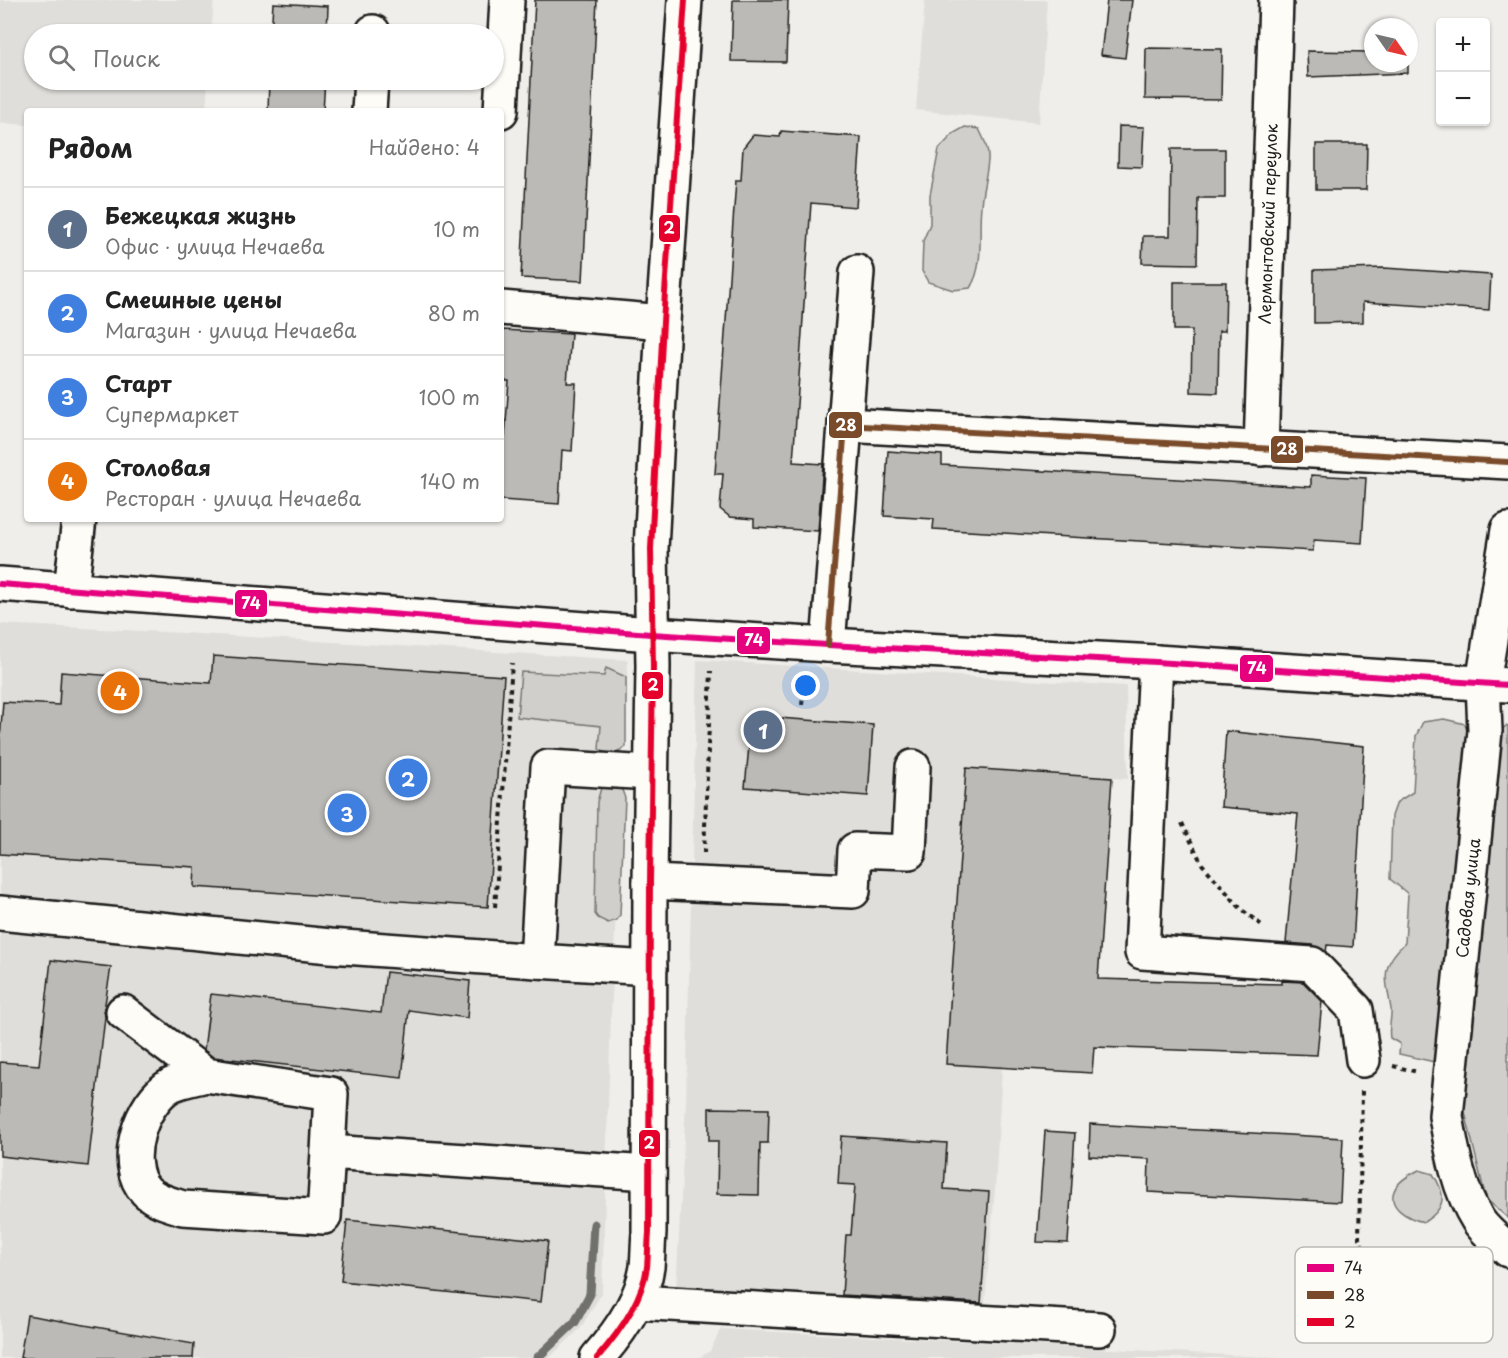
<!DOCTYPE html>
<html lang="ru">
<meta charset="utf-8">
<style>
:root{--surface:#fff;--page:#f6f6f6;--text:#222;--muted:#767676;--line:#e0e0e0;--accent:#0f766e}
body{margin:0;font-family:"Playpen Sans",sans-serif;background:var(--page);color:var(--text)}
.controls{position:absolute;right:18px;top:18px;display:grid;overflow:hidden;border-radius:6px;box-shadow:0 2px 4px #0004}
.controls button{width:54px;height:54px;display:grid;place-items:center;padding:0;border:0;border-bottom:2px solid var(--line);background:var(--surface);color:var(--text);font:30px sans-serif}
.compass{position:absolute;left:1364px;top:18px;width:54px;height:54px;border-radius:50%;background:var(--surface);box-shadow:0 2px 4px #0004;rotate:124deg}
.you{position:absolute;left:806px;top:686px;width:21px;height:21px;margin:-15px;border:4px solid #fff;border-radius:50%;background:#1a73e8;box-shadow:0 0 0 9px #1a73e833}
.badge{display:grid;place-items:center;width:39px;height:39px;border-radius:50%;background:var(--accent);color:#fff;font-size:20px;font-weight:700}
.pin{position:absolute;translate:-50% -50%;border:3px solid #fff;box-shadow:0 2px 6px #0006}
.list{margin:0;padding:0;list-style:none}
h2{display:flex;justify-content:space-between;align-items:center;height:78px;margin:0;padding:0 24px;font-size:26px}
h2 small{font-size:20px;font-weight:400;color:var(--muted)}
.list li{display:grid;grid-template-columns:39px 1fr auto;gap:18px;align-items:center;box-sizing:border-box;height:84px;padding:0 24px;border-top:2px solid var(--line)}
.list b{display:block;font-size:22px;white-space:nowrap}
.list p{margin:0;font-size:20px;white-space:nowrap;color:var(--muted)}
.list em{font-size:20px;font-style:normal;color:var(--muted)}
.icon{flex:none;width:33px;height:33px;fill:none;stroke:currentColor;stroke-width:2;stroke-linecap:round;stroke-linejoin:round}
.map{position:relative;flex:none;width:1508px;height:1358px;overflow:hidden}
.search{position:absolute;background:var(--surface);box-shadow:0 2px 4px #0004;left:24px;top:24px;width:480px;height:66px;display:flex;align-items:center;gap:15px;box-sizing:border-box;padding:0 21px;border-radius:33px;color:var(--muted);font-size:22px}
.panel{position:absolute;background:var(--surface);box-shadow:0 2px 4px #0004;left:24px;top:108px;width:480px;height:414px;border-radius:6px}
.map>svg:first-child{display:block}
.built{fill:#e0deda}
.green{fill:#d0cfcc;stroke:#767674;stroke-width:1.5}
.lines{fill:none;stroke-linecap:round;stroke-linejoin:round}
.stream{stroke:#706f6d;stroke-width:9}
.building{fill:#bbbab6;stroke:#1c1c1c;stroke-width:1.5}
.minor-casing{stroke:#1c1c1c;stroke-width:38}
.major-casing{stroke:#1c1c1c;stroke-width:38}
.path{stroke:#1c1c1c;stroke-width:4;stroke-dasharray:4.5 4.5;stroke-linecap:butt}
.minor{stroke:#fdfcf7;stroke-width:33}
.major{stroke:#fdfcf7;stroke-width:33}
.bus-1-casing{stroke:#fdfcf7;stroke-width:10}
.bus-2-casing{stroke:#fdfcf7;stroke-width:10}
.bus-3-casing{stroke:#fdfcf7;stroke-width:10}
.bus-1{stroke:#e5007d;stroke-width:6}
.bus-2{stroke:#7a4b2a;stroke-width:6}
.bus-3{stroke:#e4002b;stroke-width:6}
.labels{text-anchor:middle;stroke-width:4.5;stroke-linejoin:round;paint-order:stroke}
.street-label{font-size:16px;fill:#1c1c1c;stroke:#fdfcf7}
.key{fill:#fdfcf7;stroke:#bab9b5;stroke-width:1.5}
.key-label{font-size:16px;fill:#1c1c1c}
.line-badge{stroke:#fdfcf7;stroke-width:2}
.badge-label{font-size:16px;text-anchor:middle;font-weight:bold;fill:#fff}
</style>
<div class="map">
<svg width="1508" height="1358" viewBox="0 0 1508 1358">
<rect width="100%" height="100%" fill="#f0eeea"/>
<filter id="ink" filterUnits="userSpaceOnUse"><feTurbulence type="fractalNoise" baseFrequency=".0167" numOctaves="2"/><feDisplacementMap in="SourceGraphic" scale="12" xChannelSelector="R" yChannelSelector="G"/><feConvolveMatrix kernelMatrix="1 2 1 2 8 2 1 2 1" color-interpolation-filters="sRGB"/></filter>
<g filter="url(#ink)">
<g class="built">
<polygon points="0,0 214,0 211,34 34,34 34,80 208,80 206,111 27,111 27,125 0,123"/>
<polygon points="925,0 1047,0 1039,123 916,110"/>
<polygon points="0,624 184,633 628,660 611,1015 602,1293 580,1329 549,1358 0,1358"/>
<polygon points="697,660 1126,686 1128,779 1112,778 1092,1073 1002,1068 995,1190 984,1312 676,1291 686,1101"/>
<polygon points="721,1329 1230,1355 1280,1358 699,1358 710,1351"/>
</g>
<g class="green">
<path d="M965 127 979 129C984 139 989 149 988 160 987 175 982 191 981 206 978 233 985 265 970 288L953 290 928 282 922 271 923 241 930 224V195L939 149 954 133Z"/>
<path d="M606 668 626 677V747C617 754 609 756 599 749L601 726 517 717 521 672 604 676Z"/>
<path d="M1444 719 1465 724 1472 746 1439 1063 1399 1054 1400 1044 1390 1038C1388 1027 1392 1019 1391 1009 1386 978 1379 967 1405 943L1408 894 1390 879 1392 816 1397 802 1413 792 1416 736 1423 722Z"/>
<polygon points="1506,726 1508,726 1508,1218 1486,1199 1464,1108 1497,734"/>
<polygon points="612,786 622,790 625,798 620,915 617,920 608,923 598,918 595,914 597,802 601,788"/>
<path d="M1419 1170 1433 1174C1446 1194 1447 1208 1424 1222 1409 1219 1384 1207 1396 1187 1401 1179 1411 1174 1419 1170Z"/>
</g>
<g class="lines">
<polyline class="stream" points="537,1358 575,1322 590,1294 594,1224"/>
</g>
<g class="building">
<polygon points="535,0 597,0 583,281 521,278"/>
<polygon points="733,0 788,0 786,62 731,61"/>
<polygon points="1107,0 1132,0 1125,58 1101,55"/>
<polygon points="273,3 328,6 327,34 271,34"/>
<polygon points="1146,48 1222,49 1221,100 1145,99"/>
<polygon points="1307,51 1373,52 1373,63 1408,63 1408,73 1308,77"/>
<polygon points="269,80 325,80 323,111 268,111"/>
<polygon points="1119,126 1144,127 1142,167 1118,166"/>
<polygon points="781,131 861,137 856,207 811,203 793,462 823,464 818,531 754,527 754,519 730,517 720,509 723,474 715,474 736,180 741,180 743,148 753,135 780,137"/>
<polygon points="1316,144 1367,144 1366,190 1316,190"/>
<polygon points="1171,149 1225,149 1225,198 1198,198 1197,264 1142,263 1143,236 1170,236"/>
<polygon points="1384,268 1491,275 1489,310 1363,302 1363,322 1314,323 1314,270"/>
<polygon points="1174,282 1226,282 1225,331 1219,331 1218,393 1191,392 1192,330 1174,330"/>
<polygon points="503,330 571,334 567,383 576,383 572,451 562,450 559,504 501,500 501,436 505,436 509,381 501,381"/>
<polygon points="888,451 942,455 942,465 1311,487 1311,475 1366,478 1362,543 1314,540 1313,551 933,529 934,519 884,516"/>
<polygon points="213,656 504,676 488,907 194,887 195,867 0,854 0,739 3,702 59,705 61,672 211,683"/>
<polygon points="752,716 873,725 868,796 745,787"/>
<polygon points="1226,731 1364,746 1353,947 1327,945 1326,952 1313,945 1286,943 1298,814 1221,807"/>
<polygon points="966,768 1112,778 1098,979 1282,984 1282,981 1303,982 1322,1001 1317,1055 1094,1047 1092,1073 946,1064"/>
<polygon points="51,960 111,967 104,1010 105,1017 88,1166 0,1156 0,1062 39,1065"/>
<polygon points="386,972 470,981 467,1018 409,1010 402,1078 213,1057 204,1050 211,994 381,1013"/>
<polygon points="709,1108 769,1109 768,1143 760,1143 759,1195 717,1194 718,1141 709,1141"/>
<polygon points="1090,1124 1343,1138 1340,1202 1148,1192 1149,1159 1089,1156"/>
<polygon points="1045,1131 1075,1133 1068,1243 1037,1242"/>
<polygon points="841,1136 947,1143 944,1189 989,1192 981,1303 842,1295 846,1235 851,1235 855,1185 838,1184"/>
<polygon points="347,1220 548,1241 541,1302 341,1281"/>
<polygon points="27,1315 194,1344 193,1358 20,1358"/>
</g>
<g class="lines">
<defs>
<g id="minor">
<polyline points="373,34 373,32"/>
<polyline points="369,111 371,80"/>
<polyline points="501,111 507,0"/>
<polyline points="501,308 663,322"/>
<polyline points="845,425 857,272"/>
<polyline points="1261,449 1276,0"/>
<path d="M1508 530 1483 683 1485 731 1446 1116C1452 1151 1458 1188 1478 1220 1485 1231 1498 1241 1508 1250"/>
<polyline points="0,584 651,634 828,645 1156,662 1508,685"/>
<polyline points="71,590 79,519"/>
<polyline points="828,645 845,425 1508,462"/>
<polyline points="1156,662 1142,952 1312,964 1356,1010 1363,1060"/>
<polyline points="650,882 853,891 855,850 909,852 913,767"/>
<polyline points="0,913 330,946 537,961"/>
<polyline points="650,968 537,961 548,767 651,773"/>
<path d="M123 1012 206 1075C195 1078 181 1080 171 1085 141 1102 120 1164 146 1191 156 1201 170 1204 183 1208L324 1217 328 1152 649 1173"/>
<polyline points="206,1075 331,1094 328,1152"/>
<polyline points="636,1302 1099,1329"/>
</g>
<path id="major" d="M597 1358C619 1333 642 1301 647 1267 648 1256 648 1244 649 1233L650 882 653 666 651 549 663 322 685 0"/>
</defs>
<use href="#minor" class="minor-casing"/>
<use href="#major" class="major-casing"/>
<g class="path">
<polyline points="802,705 805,677"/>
<polyline points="1182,823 1202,864 1242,910 1263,926"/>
<polyline points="704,853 711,671"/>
<polyline points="495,907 512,663"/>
<polyline points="1393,1066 1418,1072"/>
<polyline points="1362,1091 1359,1238 1369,1260 1481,1271"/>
</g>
<use href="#minor" class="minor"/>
<use href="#major" class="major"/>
<defs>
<polyline id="bus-1" points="0,584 651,634 828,645 1156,662 1508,685"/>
<polyline id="bus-2" points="828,645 845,425 1508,462"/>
<path id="bus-3" d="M597 1358C619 1333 642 1301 647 1267 648 1256 648 1244 649 1233L650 882 653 666 651 549 663 322 685 0"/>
</defs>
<use href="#bus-1" class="bus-1-casing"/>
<use href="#bus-2" class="bus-2-casing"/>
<use href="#bus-3" class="bus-3-casing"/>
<use href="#bus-1" class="bus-1"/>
<use href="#bus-2" class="bus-2"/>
<use href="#bus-3" class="bus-3"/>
</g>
</g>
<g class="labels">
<g class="street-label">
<text transform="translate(1268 224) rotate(-88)" y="6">Лермонтовский переулок</text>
<text transform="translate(1468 898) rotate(-84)" y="6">Садовая улица</text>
</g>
</g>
<rect x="1295" y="1247" width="198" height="96" rx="9" class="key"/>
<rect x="1307" y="1264" width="27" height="8" fill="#e5007d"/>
<rect x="1307" y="1291" width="27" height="8" fill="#7a4b2a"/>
<rect x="1307" y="1318" width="27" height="8" fill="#e4002b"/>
<g class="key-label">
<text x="1344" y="1274">74</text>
<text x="1344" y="1301">28</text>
<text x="1344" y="1328">2</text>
</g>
<g class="line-badge">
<rect x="658" y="214" width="23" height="29" rx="6" fill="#e4002b"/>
<rect x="828" y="411" width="35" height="28" rx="6" fill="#7a4b2a"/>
<rect x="1270" y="435" width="34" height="29" rx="6" fill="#7a4b2a"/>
<rect x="234" y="589" width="34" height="29" rx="6" fill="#e5007d"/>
<rect x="736" y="626" width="35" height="29" rx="6" fill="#e5007d"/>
<rect x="1239" y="654" width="35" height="29" rx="6" fill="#e5007d"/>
<rect x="641" y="671" width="23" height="29" rx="6" fill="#e4002b"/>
<rect x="638" y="1129" width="23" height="29" rx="6" fill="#e4002b"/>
</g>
<g class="badge-label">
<text x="669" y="234">2</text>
<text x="846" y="431">28</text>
<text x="1287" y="455">28</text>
<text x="251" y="609">74</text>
<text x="754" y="646">74</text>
<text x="1257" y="674">74</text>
<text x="653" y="691">2</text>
<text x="649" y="1149">2</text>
</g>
</svg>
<div class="controls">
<button>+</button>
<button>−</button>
</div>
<svg class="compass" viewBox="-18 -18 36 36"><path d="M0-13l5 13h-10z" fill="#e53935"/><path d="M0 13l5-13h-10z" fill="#767676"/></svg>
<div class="you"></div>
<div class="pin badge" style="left:763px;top:730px;background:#5c6f8a">1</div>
<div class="pin badge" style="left:408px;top:778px;background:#3f7fe0">2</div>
<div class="pin badge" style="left:347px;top:813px;background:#3f7fe0">3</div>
<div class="pin badge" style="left:120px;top:691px;background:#e8710a">4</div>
<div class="search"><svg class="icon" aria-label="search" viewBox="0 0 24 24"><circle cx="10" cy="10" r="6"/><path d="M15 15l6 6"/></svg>Поиск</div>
<section class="panel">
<h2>Рядом<small>Найдено: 4</small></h2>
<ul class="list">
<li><span class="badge" style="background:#5c6f8a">1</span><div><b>Бежецкая жизнь</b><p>Офис · улица Нечаева</p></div><em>10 m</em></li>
<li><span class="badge" style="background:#3f7fe0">2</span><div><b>Смешные цены</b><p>Магазин · улица Нечаева</p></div><em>80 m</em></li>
<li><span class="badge" style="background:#3f7fe0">3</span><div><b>Старт</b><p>Супермаркет</p></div><em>100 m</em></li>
<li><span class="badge" style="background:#e8710a">4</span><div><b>Столовая</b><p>Ресторан · улица Нечаева</p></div><em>140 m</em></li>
</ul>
</section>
</div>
